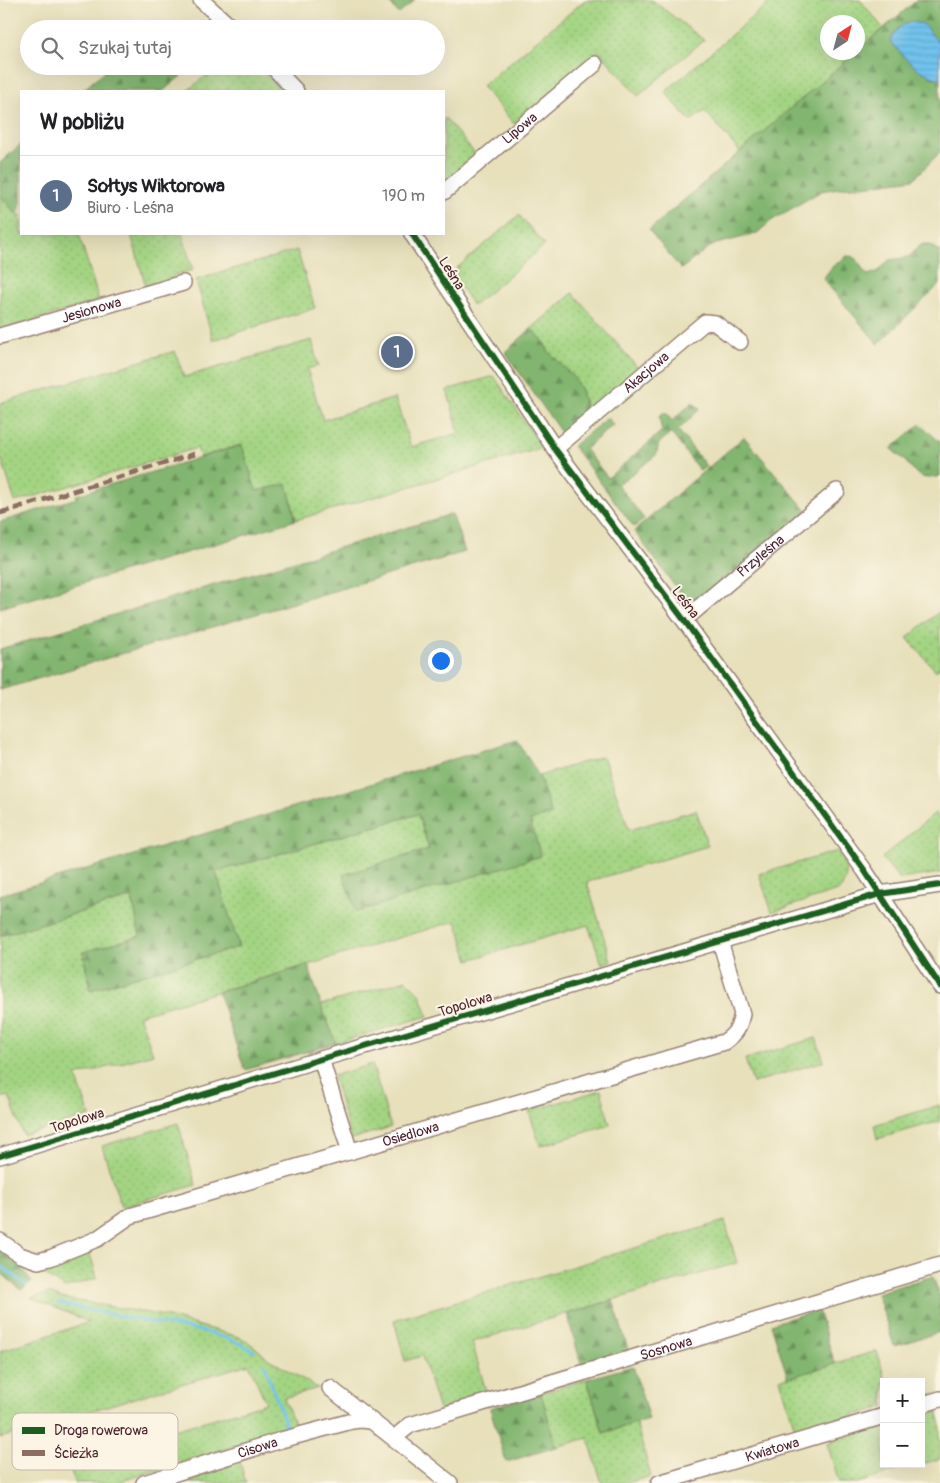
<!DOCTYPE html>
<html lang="pl">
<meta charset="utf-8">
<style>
:root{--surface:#fff;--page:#f2f2f2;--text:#202124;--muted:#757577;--line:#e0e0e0;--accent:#c8321e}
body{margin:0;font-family:Pangolin,sans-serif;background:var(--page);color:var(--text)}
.controls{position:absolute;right:15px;bottom:15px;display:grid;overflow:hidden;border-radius:0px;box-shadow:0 5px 20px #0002}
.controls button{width:45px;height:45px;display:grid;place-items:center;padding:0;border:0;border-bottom:1px solid var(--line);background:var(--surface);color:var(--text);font:25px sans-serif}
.compass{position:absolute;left:820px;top:15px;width:45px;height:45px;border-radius:50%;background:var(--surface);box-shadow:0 5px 20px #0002;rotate:36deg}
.you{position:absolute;left:440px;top:660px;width:18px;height:18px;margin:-12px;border:4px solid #fff;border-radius:50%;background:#1a73e8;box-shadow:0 0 0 8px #1a73e833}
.badge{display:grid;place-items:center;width:32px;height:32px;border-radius:50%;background:var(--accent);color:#fff;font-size:16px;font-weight:700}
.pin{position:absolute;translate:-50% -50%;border:2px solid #fff;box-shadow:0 1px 5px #0006}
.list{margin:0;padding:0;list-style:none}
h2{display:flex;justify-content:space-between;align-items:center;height:65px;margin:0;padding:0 20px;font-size:21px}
h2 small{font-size:16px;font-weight:400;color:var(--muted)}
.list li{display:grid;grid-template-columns:32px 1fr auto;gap:15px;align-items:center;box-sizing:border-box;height:80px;padding:0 20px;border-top:1px solid var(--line)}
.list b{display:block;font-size:19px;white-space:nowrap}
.list p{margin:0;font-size:16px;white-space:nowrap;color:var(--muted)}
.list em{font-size:16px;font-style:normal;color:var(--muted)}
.icon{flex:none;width:28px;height:28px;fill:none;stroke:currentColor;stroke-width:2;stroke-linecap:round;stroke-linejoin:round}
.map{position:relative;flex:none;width:940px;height:1483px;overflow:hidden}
.search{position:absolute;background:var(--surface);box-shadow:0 5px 20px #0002;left:20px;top:20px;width:425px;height:55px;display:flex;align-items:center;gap:12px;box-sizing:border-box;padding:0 18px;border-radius:28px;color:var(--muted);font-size:19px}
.panel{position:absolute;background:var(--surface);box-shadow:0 5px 20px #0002;left:20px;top:90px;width:425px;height:145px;border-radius:0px}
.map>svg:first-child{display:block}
.grass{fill:url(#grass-dots);stroke:#767a56}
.forest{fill:url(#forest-firs);stroke:#666a4e}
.water{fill:url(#water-rules);stroke:#5e708c}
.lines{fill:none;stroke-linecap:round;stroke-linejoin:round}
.stream{stroke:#71c2ec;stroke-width:3}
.minor-casing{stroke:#988073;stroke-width:18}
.minor{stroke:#fff;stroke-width:15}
.quiet{stroke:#8d6e63;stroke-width:5;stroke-dasharray:10 5;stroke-linecap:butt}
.cycleway-casing{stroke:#fcf5e5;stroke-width:9}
.cycleway{stroke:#1b5e20;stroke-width:6}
.labels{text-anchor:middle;stroke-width:4;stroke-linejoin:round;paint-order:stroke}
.street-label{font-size:14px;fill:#4a1f2b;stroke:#fcf5e5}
.key{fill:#fcf5e5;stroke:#c7b5ad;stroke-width:1}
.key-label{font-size:14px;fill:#4a1f2b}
</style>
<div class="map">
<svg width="940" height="1483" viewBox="0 0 940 1483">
<defs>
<pattern id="grass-dots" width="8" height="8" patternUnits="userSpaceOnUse" patternTransform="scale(1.25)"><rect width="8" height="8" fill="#a3d482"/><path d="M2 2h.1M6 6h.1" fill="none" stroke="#8eb670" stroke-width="1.8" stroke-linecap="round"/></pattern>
<pattern id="forest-firs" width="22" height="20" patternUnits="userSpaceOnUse" patternTransform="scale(1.25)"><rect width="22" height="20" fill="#82b670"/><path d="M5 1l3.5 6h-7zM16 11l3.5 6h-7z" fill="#6c935c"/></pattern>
<pattern id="water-rules" width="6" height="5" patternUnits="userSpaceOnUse" patternTransform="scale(1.25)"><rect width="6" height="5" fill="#71c2ec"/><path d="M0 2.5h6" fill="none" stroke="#63a6cb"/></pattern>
</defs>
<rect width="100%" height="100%" fill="#fcf5e5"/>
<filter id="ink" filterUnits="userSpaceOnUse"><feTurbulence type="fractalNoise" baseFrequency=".02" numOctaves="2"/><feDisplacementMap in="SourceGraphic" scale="10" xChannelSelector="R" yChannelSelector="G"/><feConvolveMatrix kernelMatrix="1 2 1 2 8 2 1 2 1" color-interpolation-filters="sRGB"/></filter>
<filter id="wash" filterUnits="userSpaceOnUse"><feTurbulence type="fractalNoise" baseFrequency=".0096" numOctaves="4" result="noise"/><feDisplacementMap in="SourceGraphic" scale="20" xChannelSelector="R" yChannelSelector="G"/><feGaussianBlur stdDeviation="1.12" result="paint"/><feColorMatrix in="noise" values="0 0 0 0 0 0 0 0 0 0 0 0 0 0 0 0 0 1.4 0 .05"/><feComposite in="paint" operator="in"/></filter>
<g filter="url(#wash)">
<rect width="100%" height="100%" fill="#e7e0bb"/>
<g class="grass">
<polygon points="585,0 652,0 704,40 638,96 599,51 514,124 482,86"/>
<polygon points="772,0 860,0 883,28 858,50 858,22 828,22 828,52 855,53 740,152 705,111 690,121 665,92"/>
<polygon points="218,66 257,66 282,91 187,91"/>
<polygon points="445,118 477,156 444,184 444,119"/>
<polygon points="0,195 18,216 21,215 21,234 79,234 99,301 0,330"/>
<polygon points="519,215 545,245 473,306 456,279 457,268"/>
<polygon points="131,234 182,234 193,270 174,275 171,280 146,287"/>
<polygon points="297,250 315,308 213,340 196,280"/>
<polygon points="573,293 638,368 586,413 584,400 575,379 548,351 542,339 531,329"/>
<polygon points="312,340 318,366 307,369 323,420 395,398 411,447 459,433 447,390 494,376 542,448 296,520 287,484 256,491 241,445 200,457 197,448 15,502 2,460 0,460 0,403 175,351 184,377"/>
<polygon points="940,611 940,667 936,671 907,638"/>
<polygon points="603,756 629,830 696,810 708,846 587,882 611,961 602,964 588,925 469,960 456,921 139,1015 153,1054 76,1076 90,1116 23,1135 9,1096 0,1098 0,936 132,897 140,936 83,952 90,990 238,947 215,872 418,814 429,849 343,875 357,912 540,855 530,820 551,814 539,776"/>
<polygon points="935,813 940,820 940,873 900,879 882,858"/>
<path d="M838 851C846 866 850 875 840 890L772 912 759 874Z"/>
<polygon points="406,980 420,994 428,1016 336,1043 321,1005"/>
<polygon points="816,1038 824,1061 753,1083 745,1059"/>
<polygon points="372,1064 391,1127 351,1139 333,1076"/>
<polygon points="601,1090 610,1125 540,1146 529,1111"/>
<polygon points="940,1105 940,1121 877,1139 874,1125"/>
<polygon points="178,1123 196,1185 121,1207 102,1146"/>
<polygon points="725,1221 737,1263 472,1342 487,1395 439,1410 422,1356 405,1361 394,1320"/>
<polygon points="90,1253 97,1278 65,1288 48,1277 41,1267"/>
<polygon points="49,1293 61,1298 165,1316 242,1338 255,1347 267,1358 318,1388 284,1398 297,1431 288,1434 280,1432 115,1483 76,1483 66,1462 266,1403 249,1364 0,1438 0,1351 89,1322 31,1298"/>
<polygon points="877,1351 886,1382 884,1382 884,1407 796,1432 780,1379"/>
<polygon points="587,1379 603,1433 636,1423 651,1476 627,1483 602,1483 588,1438 556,1447 541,1393"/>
<polygon points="937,1410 940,1421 940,1459 921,1464 921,1415"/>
<polygon points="884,1426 884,1464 920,1464 857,1483 839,1483 827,1443"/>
<polygon points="239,1459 246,1483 191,1483 188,1474"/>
</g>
<g class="forest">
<polygon points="387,0 415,0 399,14"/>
<polygon points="917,0 940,0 940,44 923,24 930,77 940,79 940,152 914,179 863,186 839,188 821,191 771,221 756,234 716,244 708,248 681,269 649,230 855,53 858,52 858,50"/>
<polygon points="111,66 171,66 181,76 163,91 82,91"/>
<polygon points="21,144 21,202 18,216 0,195 0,163"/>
<path d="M923 244 930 245 940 252V284L878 344 823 279 832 267 847 256C862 256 858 268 868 275L879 271 889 260 904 258 911 255 916 249Z"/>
<polygon points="531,329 542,339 548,351 575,379 581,390 586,413 562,434 505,352"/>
<polygon points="693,402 700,409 678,430 706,466 700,471 671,433 659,443 656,455 635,472 617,484 644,519 634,527 573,446 607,418 613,425 585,449 608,478 662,431 659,417 665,412 672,421"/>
<path d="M920 424 940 442V476C921 481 918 476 906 462 902 458 896 453 891 449Z"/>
<polygon points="744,437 807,511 691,608 634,531"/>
<polygon points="242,445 256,491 287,484 296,520 0,608 0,522 77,498 76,495"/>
<polygon points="452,514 465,552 0,690 0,649"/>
<polygon points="517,740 539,776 551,814 530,821 541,856 356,912 343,875 429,849 418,814 216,872 239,947 90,990 83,952 140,936 132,897 0,936 0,895"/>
<polygon points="308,965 321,1005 336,1043 245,1070 218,992"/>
<polygon points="0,1249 24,1271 32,1282 21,1290 0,1272"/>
<polygon points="933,1276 940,1299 940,1332 894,1346 877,1293"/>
<polygon points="613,1300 629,1353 582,1367 567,1314"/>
<polygon points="818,1310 835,1364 788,1378 771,1324"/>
<polygon points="633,1366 649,1419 603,1433 587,1379"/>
<polygon points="541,1393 556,1447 506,1462 490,1408"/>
</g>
<path class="water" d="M911 22 923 24 940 44V79C918 74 904 57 890 41 897 29 898 26 911 22Z"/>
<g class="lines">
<g class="stream">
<polyline points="0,1265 26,1285"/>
<path d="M58 1303C89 1310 119 1316 150 1322 185 1328 223 1332 254 1351"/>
<polyline points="264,1364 286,1425"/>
</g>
</g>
</g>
<g filter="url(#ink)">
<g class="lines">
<defs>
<g id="minor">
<polyline points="201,0 233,29"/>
<polyline points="272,66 296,91"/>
<path id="s1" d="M444 192 595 64"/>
<polyline points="412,234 555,449 684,620 865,871 940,986"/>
<path id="s2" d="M0 336 183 283"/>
<path id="s3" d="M555 449 705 322 715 323 740 342"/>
<path id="s4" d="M684 620 837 491"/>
<polyline points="321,1059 350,1152"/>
<polyline points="0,1156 321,1059 880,894 940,885"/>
<path id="s5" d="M0 1241 20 1255 38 1261 50 1258 97 1239 130 1216 724 1042C737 1033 739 1028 742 1014L720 941"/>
<polyline points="330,1388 450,1483"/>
<polyline points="921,1405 940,1399"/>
<path id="s6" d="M394 1438 410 1425 940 1265"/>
<path id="s7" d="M144 1483 281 1440 352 1421 360 1420 371 1421"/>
<path id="s8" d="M659 1483 884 1416"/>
</g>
</defs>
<use href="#minor" class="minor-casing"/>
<use href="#minor" class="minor"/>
<polyline class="quiet" points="0,513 195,454"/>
<defs>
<g id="cycleway">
<polyline points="412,234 555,449 684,620 865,871 940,986"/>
<polyline points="0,1156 321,1059 880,894 940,885"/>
</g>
</defs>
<use href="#cycleway" class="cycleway-casing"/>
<use href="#cycleway" class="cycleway"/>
</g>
</g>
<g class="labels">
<g class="street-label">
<text dy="5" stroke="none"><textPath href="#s1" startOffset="99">Lipowa</textPath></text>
<text transform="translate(452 273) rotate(57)" y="5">Leśna</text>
<text dy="5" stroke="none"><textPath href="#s2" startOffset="95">Jesionowa</textPath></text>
<text dy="5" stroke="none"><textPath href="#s3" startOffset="119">Akacjowa</textPath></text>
<text dy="5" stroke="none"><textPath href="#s4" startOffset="100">Przyleśna</textPath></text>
<text transform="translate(686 602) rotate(53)" y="5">Leśna</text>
<text transform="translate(465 1004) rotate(-17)" y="5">Topolowa</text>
<text transform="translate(77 1120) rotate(-17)" y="5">Topolowa</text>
<text dy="5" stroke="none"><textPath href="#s5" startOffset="439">Osiedlowa</textPath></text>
<text dy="5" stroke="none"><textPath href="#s6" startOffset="288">Sosnowa</textPath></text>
<text dy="5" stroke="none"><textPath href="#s7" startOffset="119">Cisowa</textPath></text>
<text dy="5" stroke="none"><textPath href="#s8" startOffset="118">Kwiatowa</textPath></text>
</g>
</g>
<rect x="12" y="1413" width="166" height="57" rx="8" class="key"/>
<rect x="22" y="1427" width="23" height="7" fill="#1b5e20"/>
<rect x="22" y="1450" width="23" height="6" fill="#8d6e63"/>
<g class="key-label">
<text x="54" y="1435">Droga rowerowa</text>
<text x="54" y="1458">Ścieżka</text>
</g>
</svg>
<div class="controls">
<button>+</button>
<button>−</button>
</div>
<svg class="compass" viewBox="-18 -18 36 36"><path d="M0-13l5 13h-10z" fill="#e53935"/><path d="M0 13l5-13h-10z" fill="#757577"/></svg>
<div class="you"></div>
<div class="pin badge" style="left:397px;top:352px;background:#5c6f8a">1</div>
<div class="search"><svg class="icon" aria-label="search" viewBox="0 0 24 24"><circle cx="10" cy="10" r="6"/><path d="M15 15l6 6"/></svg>Szukaj tutaj</div>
<section class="panel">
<h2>W pobliżu<small></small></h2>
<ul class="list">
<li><span class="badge" style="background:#5c6f8a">1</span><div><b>Sołtys Wiktorowa</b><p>Biuro · Leśna</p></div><em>190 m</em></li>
</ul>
</section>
</div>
